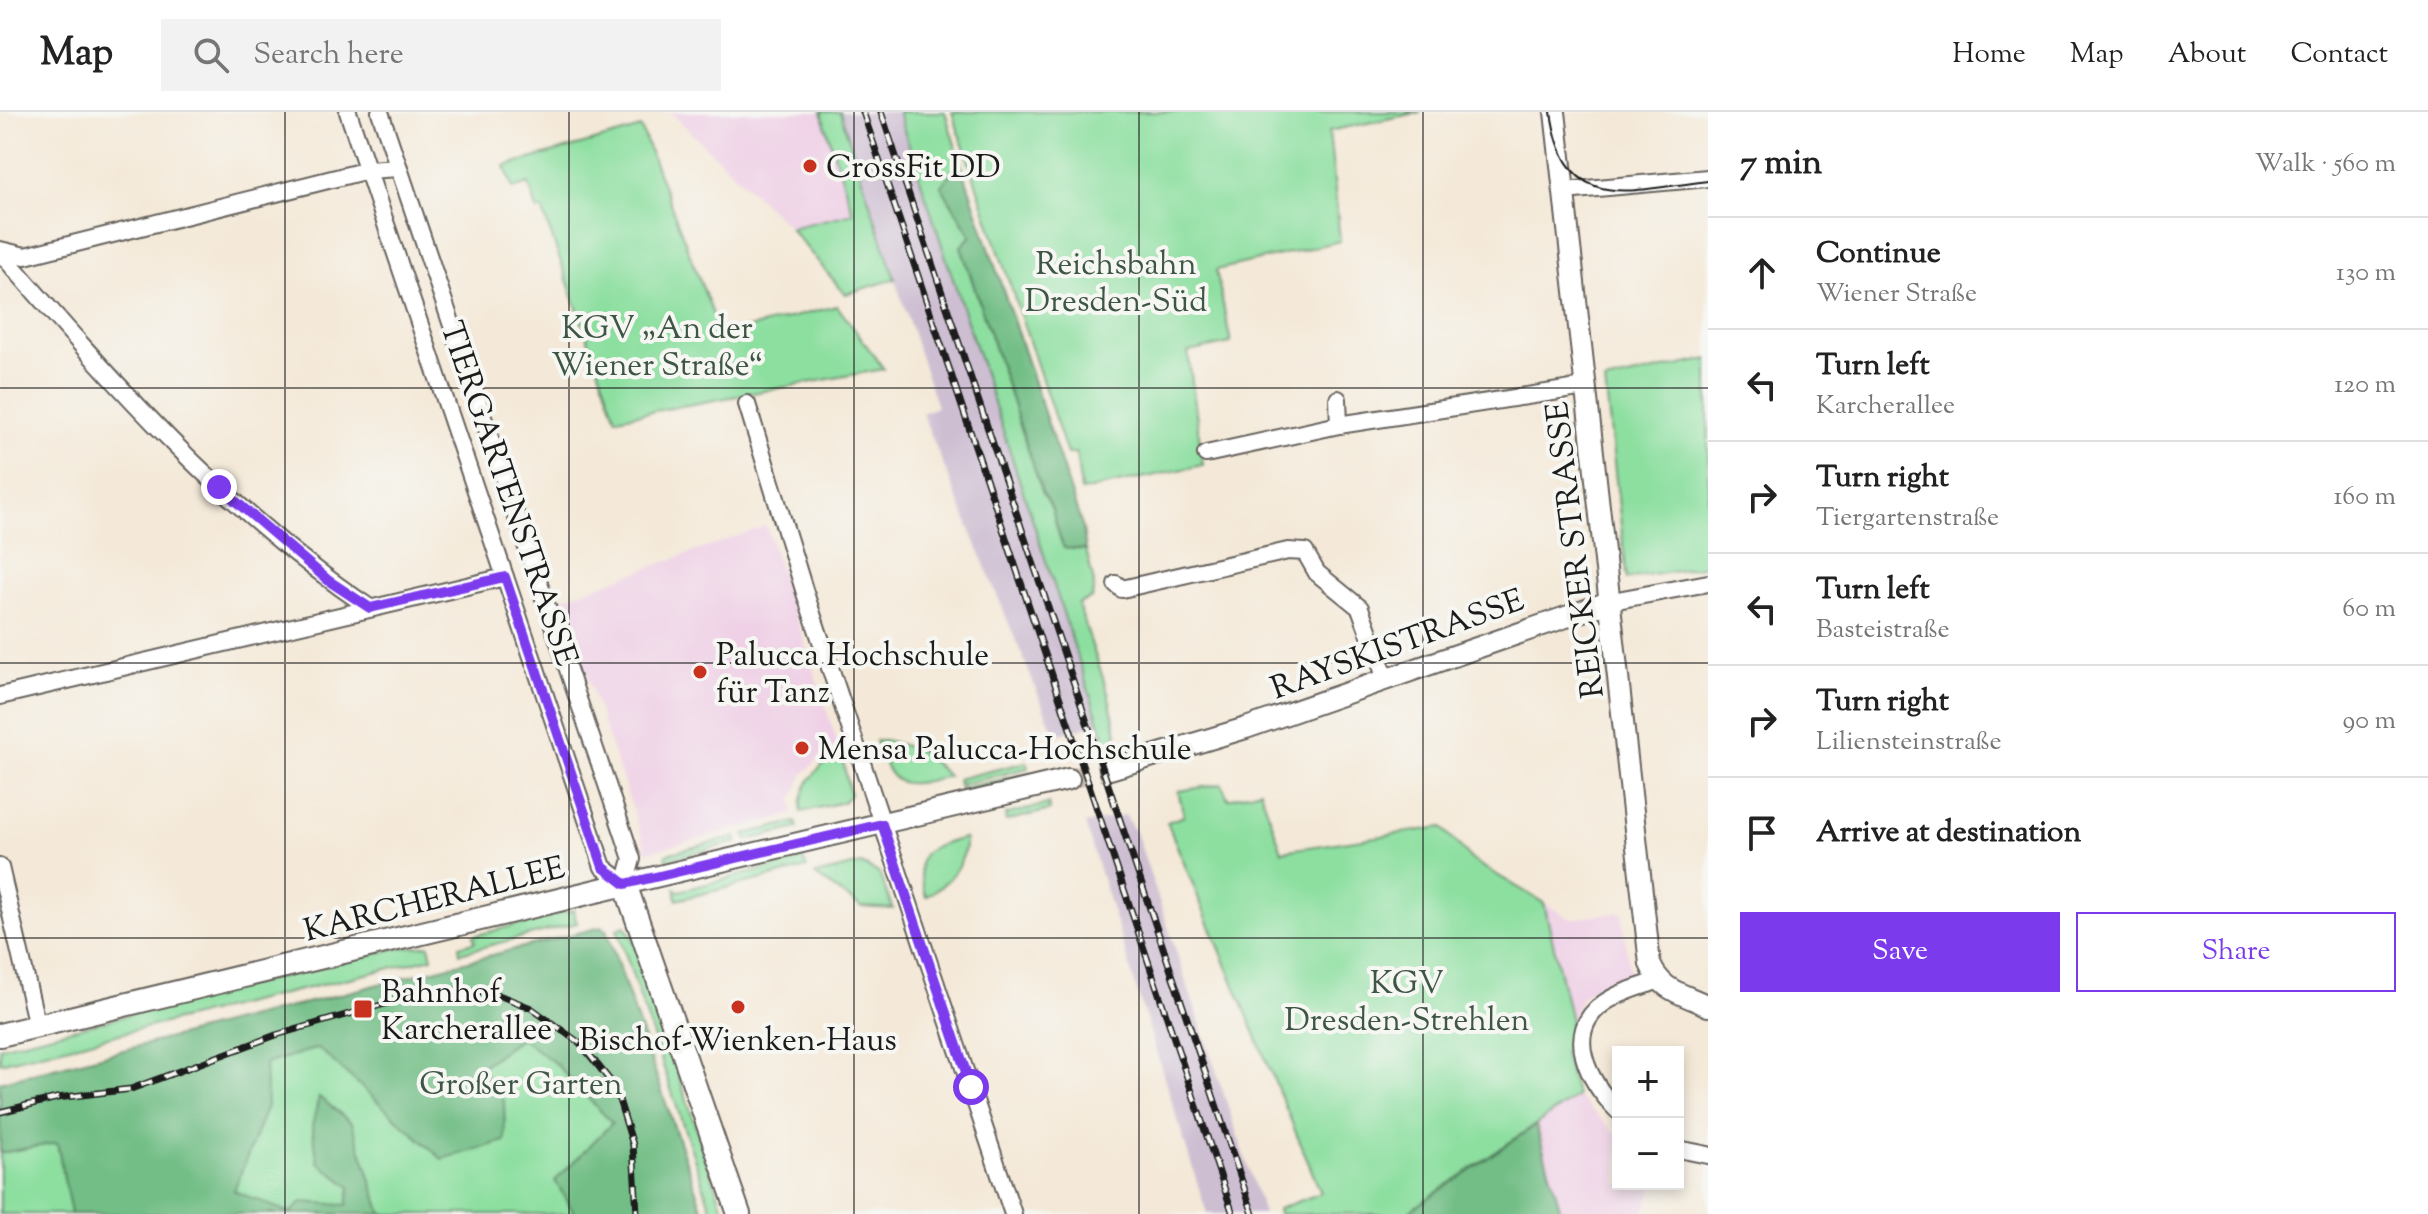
<!DOCTYPE html>
<meta charset="utf-8">
<style>
:root{--surface:#fff;--page:#f2f2f2;--text:#222;--muted:#767676;--line:#e0e0e0;--accent:#7c3aed}
body{margin:0;font-family:"Sorts Mill Goudy",serif;background:var(--page);color:var(--text)}
.controls{position:absolute;right:24px;bottom:24px;display:grid;overflow:hidden;border-radius:0px;box-shadow:0 4px 12px #0003}
.controls button{width:72px;height:72px;display:grid;place-items:center;padding:0;border:0;border-bottom:2px solid var(--line);background:var(--surface);color:var(--text);font:40px sans-serif}
.stop{position:absolute;width:24px;height:24px;margin:-18px;border:6px solid #7c3aed;border-radius:50%;background:#fff}
.stop.end{background:#7c3aed;border-color:#fff;box-shadow:0 2px 8px #0008}
.list{margin:0;padding:0;list-style:none}
h2{display:flex;justify-content:space-between;align-items:center;height:104px;margin:0;padding:0 32px;font-size:34px}
h2 small{font-size:26px;font-weight:400;color:var(--muted)}
.list li{display:grid;grid-template-columns:52px 1fr auto;gap:24px;align-items:center;box-sizing:border-box;height:112px;padding:0 32px;border-top:2px solid var(--line)}
.list b{display:block;font-size:30px;white-space:nowrap}
.list p{margin:0;font-size:26px;white-space:nowrap;color:var(--muted)}
.list em{font-size:26px;font-style:normal;color:var(--muted)}
.actions{display:flex;gap:16px;padding:24px 32px}
.actions a{flex:1;padding:18px 0;border:2px solid var(--accent);border-radius:0px;text-align:center;font-size:28px;color:var(--accent)}
.actions .main{background:var(--accent);color:#fff}
.icon{flex:none;width:44px;height:44px;fill:none;stroke:currentColor;stroke-width:2;stroke-linecap:round;stroke-linejoin:round}
.map{position:relative;flex:none;width:1708px;height:1102px;overflow:hidden}
header{display:flex;align-items:center;gap:48px;box-sizing:border-box;height:112px;padding:0 40px;background:var(--surface);border-bottom:2px solid var(--line)}
header strong{font-size:38px}
nav{display:flex;gap:44px;margin-inline-start:auto;font-size:28px}
.search{width:560px;height:72px;background:var(--page);display:flex;align-items:center;gap:20px;box-sizing:border-box;padding:0 28px;border-radius:0px;color:var(--muted);font-size:30px}
main{display:flex}
aside{flex:1;background:var(--surface)}
.map>svg:first-child{display:block}
.built{fill:#efd0e6}
.industrial{fill:#cdbed2}
.green{fill:#8ddfa0;stroke:#547e5e;stroke-width:2}
.forest{fill:#72be86;stroke:#476d51;stroke-width:2}
.lines{fill:none;stroke-linecap:round;stroke-linejoin:round}
.tertiary-tunnel{stroke:#c9c0b2;stroke-width:20;stroke-dasharray:20 10;stroke-linecap:butt}
.minor-casing{stroke:#68645e;stroke-width:20}
.tertiary-casing{stroke:#68645e;stroke-width:24}
.secondary-casing{stroke:#68645e;stroke-width:26}
.minor{stroke:#fff;stroke-width:16}
.tertiary{stroke:#fff;stroke-width:20}
.secondary{stroke:#fff;stroke-width:22}
.tram{stroke:#1c1c1c;stroke-width:2}
.rail-casing{stroke:#1c1c1c;stroke-width:7}
.rail{stroke:#f6f6f2;stroke-width:4;stroke-dasharray:12;stroke-linecap:butt}
.route{stroke:#7c3aed;stroke-width:10}
.grid{fill:none;stroke:#1c1c1c;stroke-width:2;stroke-opacity:0.55}
.poi-dot{fill:#c8321e;stroke:#f6f6f2;stroke-width:3}
.labels{text-anchor:middle;stroke-width:8;stroke-linejoin:round;paint-order:stroke}
.poi-label{font-size:32px;fill:#1c1c1c;stroke:#f6f6f2;text-anchor:start}
.park-label{font-size:32px;fill:#3e5644;stroke:#f6f6f2}
.street-label{font-size:32px;fill:#1c1c1c;stroke:#f6f6f2}
</style>
<header>
<strong>Map</strong>
<div class="search"><svg class="icon" aria-label="search" viewBox="0 0 24 24"><circle cx="10" cy="10" r="6"/><path d="M15 15l6 6"/></svg>Search here</div>
<nav><a>Home</a><a>Map</a><a>About</a><a>Contact</a></nav>
</header>
<main>
<div class="map">
<svg width="1708" height="1102" viewBox="0 0 1708 1102">
<rect width="100%" height="100%" fill="#f6f6f2"/>
<filter id="ink" filterUnits="userSpaceOnUse"><feTurbulence type="fractalNoise" baseFrequency=".0125" numOctaves="2"/><feDisplacementMap in="SourceGraphic" scale="16" xChannelSelector="R" yChannelSelector="G"/><feConvolveMatrix kernelMatrix="1 2 1 2 8 2 1 2 1" color-interpolation-filters="sRGB"/></filter>
<filter id="wash" filterUnits="userSpaceOnUse"><feTurbulence type="fractalNoise" baseFrequency=".006" numOctaves="4" result="noise"/><feDisplacementMap in="SourceGraphic" scale="32" xChannelSelector="R" yChannelSelector="G"/><feGaussianBlur stdDeviation="1.8" result="paint"/><feColorMatrix in="noise" values="0 0 0 0 0 0 0 0 0 0 0 0 0 0 0 0 0 1.4 0 .05"/><feComposite in="paint" operator="in"/></filter>
<g filter="url(#wash)">
<rect width="100%" height="100%" fill="#f4e9d8"/>
<g class="built">
<polygon points="670,0 821,0 854,101 790,116"/>
<polygon points="766,414 838,632 821,644 803,663 792,689 794,702 647,740 561,487"/>
<polygon points="1544,791 1571,807 1622,800 1630,861 1604,869 1582,884 1571,909"/>
<polygon points="1577,984 1618,1023 1618,1072 1655,1072 1643,1102 1562,1102 1536,1013"/>
</g>
<g class="industrial">
<polygon points="840,0 898,0 1100,611 1055,623 922,301 937,295"/>
<polygon points="1125,703 1137,723 1264,1102 1207,1102 1085,712"/>
</g>
<g class="green">
<polygon points="821,0 840,0 895,167 845,182 790,116 853,101"/>
<path d="M898 0H945L960 49 941 74 971 124 961 135 1042 379C1058 401 1053 412 1064 436L1086 438 1094 471 1092 486 1078 492 1108 581 1117 621 1107 634Z"/>
<polygon points="952,0 1421,0 1329,19 1340,129 1216,158 1231,231 1188,240 1203,353 1081,379 1076,341 1067,342"/>
<polygon points="641,16 721,223 837,194 884,257 616,306 542,97 537,98 529,72 513,77 505,54"/>
<polygon points="1708,247 1708,454 1627,467 1605,270"/>
<path d="M888 629 920 638 948 664C899 676 894 679 875 629Z"/>
<path d="M841 639 850 683 843 690 801 700C800 673 819 653 841 639Z"/>
<polygon points="1027,650 1028,656 959,673 957,667"/>
<polygon points="1030,661 1026,666 960,681 959,677"/>
<polygon points="1222,672 1228,687 1260,678 1282,739 1442,715 1472,748 1544,791 1571,909 1564,943 1577,984 1405,1102 1279,1102 1278,1097 1321,1081 1167,710 1184,704 1178,679"/>
<polygon points="1048,692 1050,698 1006,709 1005,703"/>
<polygon points="796,710 798,716 747,728 745,722"/>
<polygon points="736,725 737,730 667,748 666,742"/>
<path d="M965 726C967 752 947 772 926 785 912 740 922 736 965 726Z"/>
<polygon points="801,743 807,756 677,788 675,776 679,779 797,749"/>
<polygon points="861,752 879,761 893,797 861,795 815,763"/>
<polygon points="573,798 577,811 460,841 459,834 475,830 473,824"/>
<polygon points="625,814 633,827 725,1102 713,1102 617,817"/>
<polygon points="601,815 606,818 704,1102 0,1102 0,970"/>
<polygon points="429,833 432,846 0,951 0,935 393,837"/>
</g>
<g class="forest">
<path d="M960 49 1083 417 1086 438 1064 436C1053 412 1058 401 1042 380L961 134 971 124 941 74Z"/>
<polygon points="601,815 606,818 704,1102 575,1102 555,1069 612,1011 556,952 521,926 481,955 504,989 505,1029 442,1047 318,936 265,952 267,994 234,1079 290,1101 302,1090 347,1093 350,1075 318,1050 312,1014 319,985 352,1011 382,1102 71,1102 57,1031 0,1041 0,970"/>
<polygon points="1536,1013 1562,1102 1405,1102"/>
</g>
</g>
<g filter="url(#ink)">
<g class="lines">
<polyline class="tertiary-tunnel" points="1069,667 1110,657"/>
<defs>
<g id="minor">
<polyline points="348,0 603,755 625,772 632,747 380,0"/>
<polyline points="1564,79 1708,66"/>
<polyline points="0,138 25,144 368,58 399,56"/>
<path d="M0 140C112 269 226 400 370 496"/>
<polyline points="1338,287 1339,313"/>
<polyline points="747,292 805,481 1013,1102"/>
<polyline points="1206,342 1339,313 1585,275"/>
<polyline points="1116,472 1122,477 1288,439 1305,440 1317,461 1360,496 1386,567"/>
<polyline points="1612,489 1708,471"/>
<polyline points="0,584 505,465"/>
<polyline points="0,755 37,914"/>
<path d="M1618 999C1590 971 1561 921 1604 891 1620 880 1640 875 1657 869"/>
<polyline points="1678,1037 1708,1043"/>
</g>
<g id="tertiary">
<path d="M1555 0 1650 852C1662 880 1682 881 1708 894"/>
<polyline points="1110,657 1246,616 1612,489"/>
<polyline points="625,772 1069,667"/>
</g>
<polyline id="secondary" points="0,923 625,772 739,1102"/>
</defs>
<use href="#minor" class="minor-casing"/>
<use href="#tertiary" class="tertiary-casing"/>
<use href="#secondary" class="secondary-casing"/>
<use href="#minor" class="minor"/>
<use href="#tertiary" class="tertiary"/>
<use href="#secondary" class="secondary"/>
<path class="tram" d="M1551 0C1566 104 1628 78 1708 69"/>
<defs>
<g id="rail">
<polyline points="863,0 1233,1102"/>
<polyline points="881,0 1253,1102"/>
<polyline points="0,1000 57,986 131,977 276,923 409,885 455,878 496,882 531,896 581,932 615,975 633,1033 637,1102"/>
</g>
</defs>
<use href="#rail" class="rail-casing"/>
<use href="#rail" class="rail"/>
</g>
</g>
<g class="lines" filter="url(#ink)">
<polyline class="route" points="219,375 329,469 370,496 505,465 603,755 625,772 882,712 971,975"/>
</g>
<path class="grid" d="M285 0V1102M569 0V1102M854 0V1102M1139 0V1102M1423 0V1102M0 276H1708M0 551H1708M0 826H1708"/>
<g class="poi-dot">
<circle cx="810" cy="54" r="8"/>
<circle cx="700" cy="560" r="8"/>
<circle cx="802" cy="636" r="8"/>
<circle cx="738" cy="895" r="8"/>
<rect x="353" y="887" width="20" height="20" rx="4"/>
</g>
<g class="labels">
<g class="poi-label">
<text x="826" y="65">CrossFit DD</text>
<text x="716" y="553">Palucca Hochschule<tspan x="716" dy="37">für Tanz</tspan></text>
<text x="818" y="647">Mensa Palucca-Hochschule</text>
<text x="381" y="890">Bahnhof<tspan x="381" dy="37">Karcherallee</tspan></text>
<text x="738" y="938" text-anchor="middle">Bischof-Wienken-Haus</text>
</g>
<g class="park-label">
<text x="1116" y="162">Reichsbahn<tspan x="1116" dy="37">Dresden-Süd</tspan></text>
<text x="657" y="226">KGV „An der<tspan x="657" dy="37">Wiener Straße“</tspan></text>
<text x="1407" y="881">KGV<tspan x="1407" dy="37">Dresden-Strehlen</tspan></text>
<text x="521" y="982">Großer Garten</text>
</g>
<g class="street-label">
<text transform="translate(510 381) rotate(71)" y="11">TIERGARTENSTRASSE</text>
<text transform="translate(1574 438) rotate(-97)" y="11">REICKER STRASSE</text>
<text transform="translate(1397 531) rotate(-20)" y="11">RAYSKISTRASSE</text>
<text transform="translate(434 786) rotate(-14)" y="11">KARCHERALLEE</text>
</g>
</g>
</svg>
<div class="controls">
<button>+</button>
<button>−</button>
</div>
<div class="stop" style="left:971px;top:975px"></div>
<div class="stop end" style="left:219px;top:375px"></div>
</div>
<aside>
<h2>7 min<small>Walk · 560 m</small></h2>
<ul class="list">
<li><svg class="icon" aria-label="ahead" viewBox="0 0 24 24"><path d="M12 20V5M6 11l6-6 6 6"/></svg><div><b>Continue</b><p>Wiener Straße</p></div><em>130 m</em></li>
<li><svg class="icon" aria-label="left" viewBox="0 0 24 24"><path d="M17 20v-9H6M10 6l-5 5 5 5"/></svg><div><b>Turn left</b><p>Karcherallee</p></div><em>120 m</em></li>
<li><svg class="icon" aria-label="right" viewBox="0 0 24 24"><path d="M7 20v-9h11M14 6l5 5-5 5"/></svg><div><b>Turn right</b><p>Tiergartenstraße</p></div><em>160 m</em></li>
<li><svg class="icon" aria-label="left" viewBox="0 0 24 24"><path d="M17 20v-9H6M10 6l-5 5 5 5"/></svg><div><b>Turn left</b><p>Basteistraße</p></div><em>60 m</em></li>
<li><svg class="icon" aria-label="right" viewBox="0 0 24 24"><path d="M7 20v-9h11M14 6l5 5-5 5"/></svg><div><b>Turn right</b><p>Liliensteinstraße</p></div><em>90 m</em></li>
<li><svg class="icon" aria-label="arrive" viewBox="0 0 24 24"><path d="M6 21V4h12l-3 4 3 4H6"/></svg><div><b>Arrive at destination</b></div></li>
</ul>
<div class="actions"><a class="main">Save</a><a>Share</a></div>
</aside>
</main>
